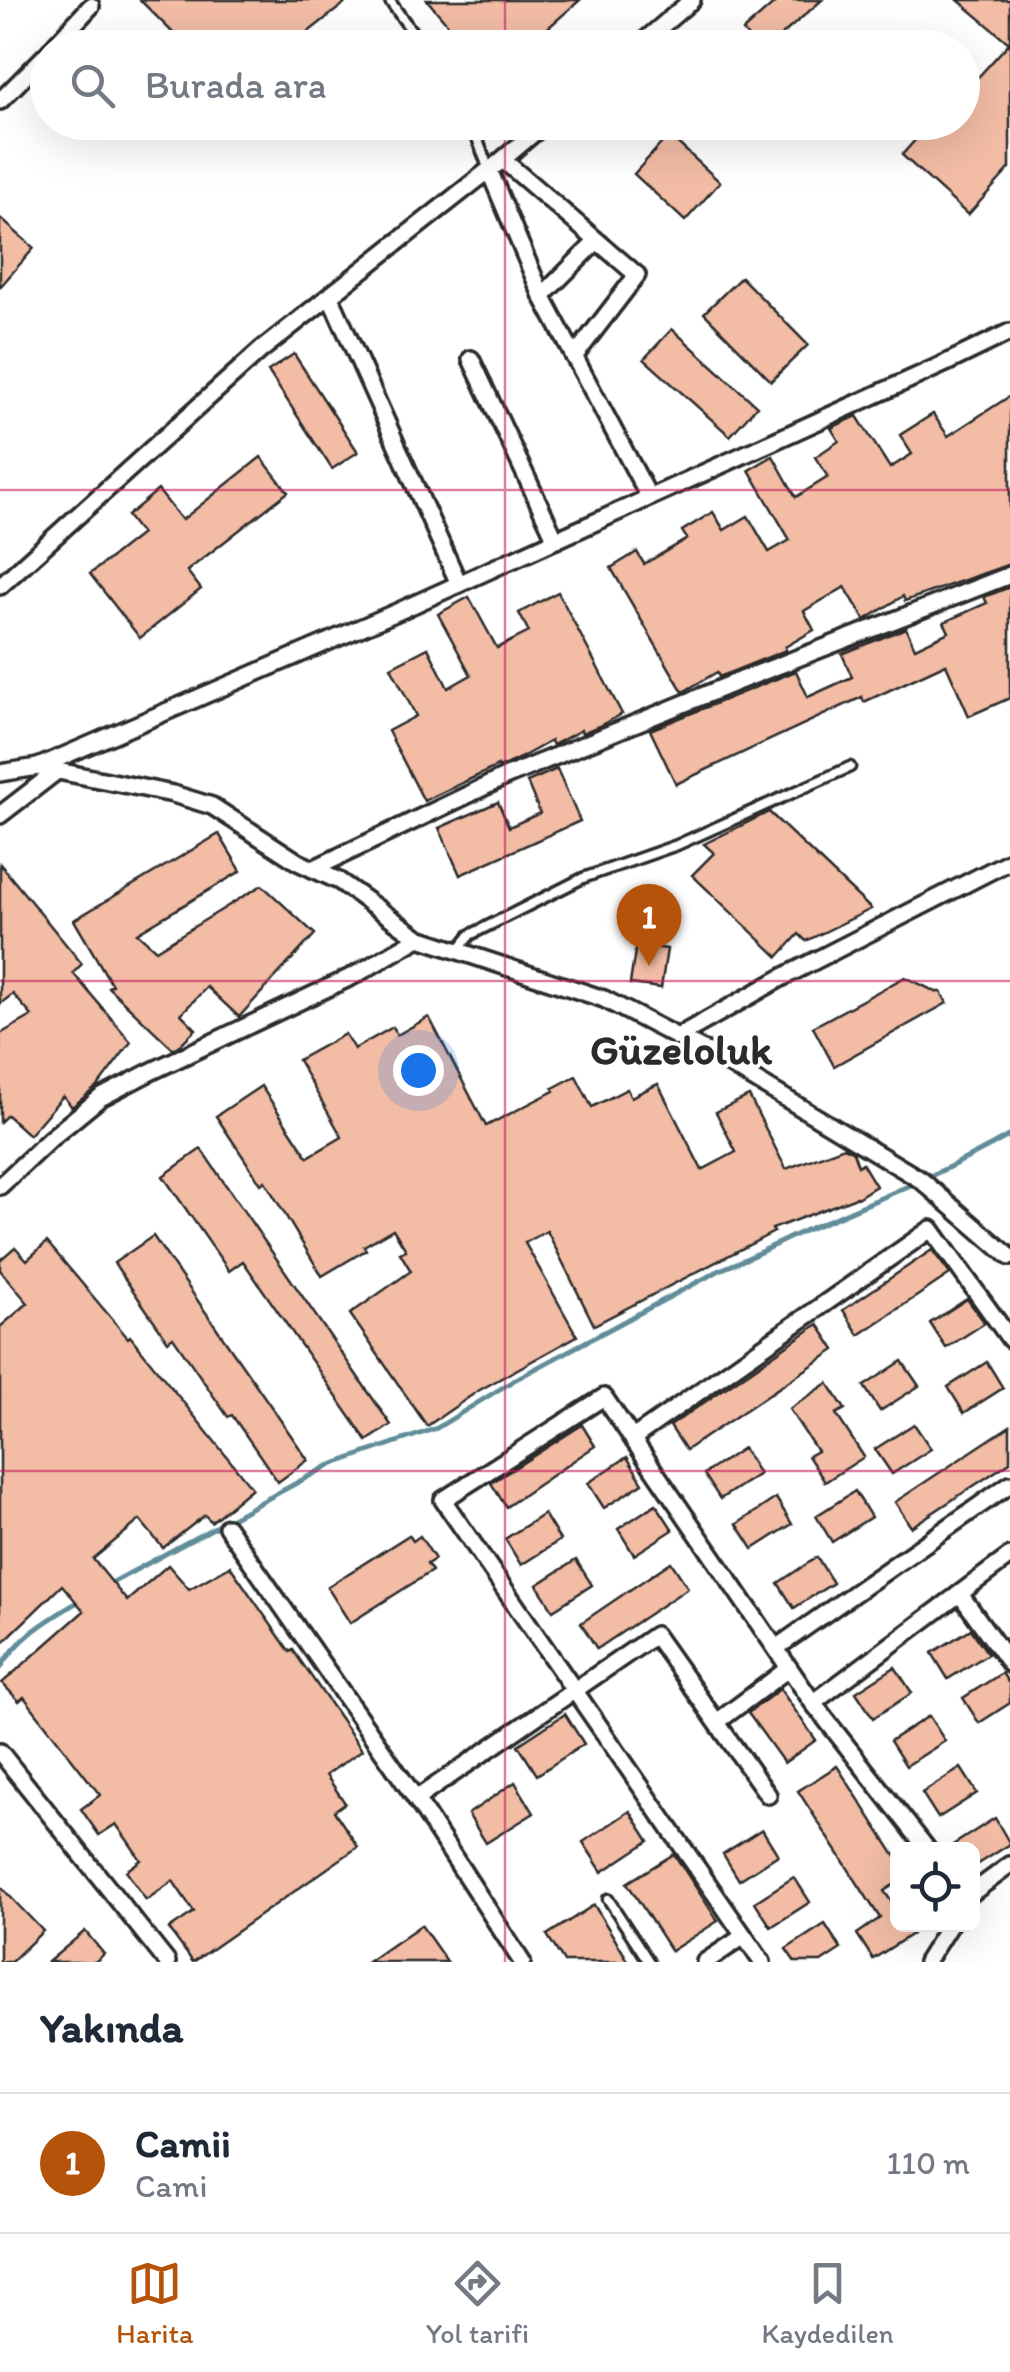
<!DOCTYPE html>
<html lang="tr">
<meta charset="utf-8">
<style>
:root{--surface:#fff;--page:#f6f6f7;--text:#1f2937;--muted:#747a83;--line:#e0e1e3;--accent:#b45309}
body{margin:0;font-family:Itim,sans-serif;background:var(--page);color:var(--text)}
.controls{position:absolute;right:30px;bottom:30px;display:grid;overflow:hidden;border-radius:15px;box-shadow:0 10px 40px #0002}
.controls button{width:90px;height:90px;display:grid;place-items:center;padding:0;border:0;border-bottom:2px solid var(--line);background:var(--surface);color:var(--text);font:50px sans-serif}
.you{position:absolute;left:418px;top:1070px;width:35px;height:35px;margin:-25px;border:8px solid #fff;border-radius:50%;background:#1a73e8;box-shadow:0 0 0 15px #1a73e833}
.badge{display:grid;place-items:center;width:65px;height:65px;border-radius:50%;background:var(--accent);color:#fff;font-size:32px;font-weight:700}
.pin{position:absolute;translate:-50% -82px;filter:drop-shadow(0 2px 5px #0008)}
.pin::after{content:'';position:absolute;top:52px;width:35px;height:30px;background:inherit;clip-path:polygon(0 0,100% 0,50% 100%)}
.list{margin:0;padding:0;list-style:none}
h2{display:flex;justify-content:space-between;align-items:center;height:130px;margin:0;padding:0 40px;font-size:42px}
h2 small{font-size:32px;font-weight:400;color:var(--muted)}
.list li{display:grid;grid-template-columns:65px 1fr auto;gap:30px;align-items:center;box-sizing:border-box;height:140px;padding:0 40px;border-top:2px solid var(--line)}
.list b{display:block;font-size:38px;white-space:nowrap}
.list p{margin:0;font-size:32px;white-space:nowrap;color:var(--muted)}
.list em{font-size:32px;font-style:normal;color:var(--muted)}
.icon{flex:none;width:55px;height:55px;fill:none;stroke:currentColor;stroke-width:2;stroke-linecap:round;stroke-linejoin:round}
.map{position:relative;flex:none;width:1010px;height:1962px;overflow:hidden}
.search{position:absolute;background:var(--surface);box-shadow:0 10px 40px #0002;left:30px;right:30px;top:30px;height:110px;display:flex;align-items:center;gap:25px;box-sizing:border-box;padding:0 35px;border-radius:55px;color:var(--muted);font-size:38px}
.sheet{height:270px;background:var(--surface)}
nav{display:flex;justify-content:space-around;align-items:center;box-sizing:border-box;height:140px;border-top:2px solid var(--line);background:var(--surface);font-size:28px;color:var(--muted)}
nav a{display:grid;justify-items:center;gap:5px}
nav .on{color:var(--accent)}
.map>svg:first-child{display:block}
.lines{fill:none;stroke-linecap:round;stroke-linejoin:round}
.stream{stroke:#608d99;stroke-width:5}
.building{fill:#f2bca5;stroke:#2b2b2b;stroke-width:2.5}
.service-casing{stroke:#2b2b2b;stroke-width:15}
.minor-casing{stroke:#2b2b2b;stroke-width:22}
.service{stroke:#fff;stroke-width:8}
.minor{stroke:#fff;stroke-width:15}
.grid{fill:none;stroke:#c2185b;stroke-width:2.5;stroke-opacity:0.55}
.labels{text-anchor:middle;stroke-width:8;stroke-linejoin:round;paint-order:stroke}
.district-label{font-size:42px;font-weight:bold;fill:#2b2b2b;stroke:#fff}
</style>
<div class="map">
<svg width="1010" height="1962" viewBox="0 0 1010 1962">
<rect width="100%" height="100%" fill="#fff"/>
<filter id="ink" filterUnits="userSpaceOnUse"><feTurbulence type="fractalNoise" baseFrequency=".01" numOctaves="2"/><feDisplacementMap in="SourceGraphic" scale="20" xChannelSelector="R" yChannelSelector="G"/><feConvolveMatrix kernelMatrix="1 2 1 2 8 2 1 2 1" color-interpolation-filters="sRGB"/></filter>
<g filter="url(#ink)">
<g class="lines">
<g class="stream">
<path d="M106 1586 328 1466 437 1428 516 1379 722 1269C751 1258 777 1243 806 1230 876 1200 944 1173 1010 1135"/>
<path d="M0 1669C18 1637 48 1620 79 1601"/>
</g>
</g>
<g class="building">
<polygon points="140,0 349,0 288,48 188,48"/>
<polygon points="427,0 580,0 525,48 468,48"/>
<polygon points="778,0 822,0 767,48 757,48 743,31"/>
<polygon points="958,0 1010,0 1010,168 968,215 902,155 931,122 962,122 962,95 1009,43"/>
<polygon points="669,135 720,182 685,221 634,174"/>
<polygon points="0,218 34,248 0,287"/>
<polygon points="741,277 808,345 771,381 704,313"/>
<polygon points="672,329 757,406 730,436 644,359"/>
<polygon points="294,354 358,452 332,469 268,371"/>
<polygon points="1010,396 1010,564 905,601 903,596 865,620 845,587 804,611 814,630 785,647 786,650 719,677 717,672 683,692 611,568 637,552 644,564 687,539 682,531 713,512 724,530 748,516 769,552 790,540 749,470 773,456 796,497 828,477 815,457 839,441 831,428 857,416 890,468 912,454 900,435 933,414 948,436"/>
<polygon points="261,457 288,492 187,571 201,589 140,638 90,574 141,534 127,516 158,490 182,520"/>
<polygon points="1010,587 1010,698 969,716 946,664 864,702 862,697 676,784 650,730 796,671 808,697 852,677 842,654 906,628 915,648 949,632 944,622 987,603 984,597"/>
<polygon points="558,592 622,714 599,726 582,733 581,730 553,745 551,741 520,758 499,768 498,766 424,801 388,731 416,716 391,667 428,648 448,688 471,675 438,614 469,597 497,648 529,632 519,613"/>
<polygon points="557,769 580,821 460,875 439,828 498,802 509,827 540,813 527,782"/>
<polygon points="769,812 871,909 806,941 799,934 778,957 692,875 714,853 704,844"/>
<polygon points="219,834 241,871 137,933 156,950 262,885 315,934 239,1017 207,987 181,1014 196,1029 180,1045 173,1049 108,987 112,985 74,920"/>
<polygon points="0,864 82,964 73,973 131,1042 98,1086 72,1107 63,1096 29,1135 7,1115 0,1122 0,1034 32,1016 13,994 0,1004"/>
<polygon points="636,944 667,949 661,988 630,984"/>
<polygon points="905,977 936,992 941,992 947,1003 834,1066 813,1027"/>
<polygon points="429,1017 486,1126 554,1091 553,1088 576,1076 592,1107 627,1089 631,1097 658,1084 702,1170 736,1152 716,1112 749,1096 786,1169 844,1147 853,1152 858,1166 862,1163 876,1186 857,1198 856,1197 772,1229 774,1232 594,1325 547,1231 525,1243 577,1336 478,1391 427,1426 350,1314 411,1271 400,1253 406,1250 393,1229 364,1246 366,1250 322,1276 265,1181 261,1184 216,1116 261,1086 308,1157 342,1137 298,1060 345,1034 354,1049 393,1027 397,1035"/>
<polygon points="201,1149 391,1425 367,1441 243,1261 229,1271 163,1176"/>
<polygon points="153,1236 308,1460 278,1482 232,1415 228,1417 173,1337 168,1341 114,1263"/>
<polygon points="47,1242 128,1338 130,1336 252,1488 211,1522 205,1515 163,1548 140,1520 93,1559 127,1601 168,1565 189,1589 230,1566 290,1652 293,1650 362,1750 326,1775 345,1803 334,1811 358,1847 193,1962 169,1929 194,1912 173,1881 146,1900 126,1871 141,1860 116,1824 99,1835 81,1809 100,1795 24,1697 19,1701 2,1683 84,1611 62,1585 0,1645 0,1327 28,1303 0,1270 0,1260 15,1247 27,1260"/>
<polygon points="932,1250 950,1274 859,1335 843,1310"/>
<polygon points="967,1299 985,1323 946,1348 930,1323"/>
<polygon points="818,1324 835,1350 686,1450 670,1426"/>
<polygon points="902,1361 919,1386 880,1411 864,1386"/>
<polygon points="987,1362 1003,1388 964,1413 948,1387"/>
<polygon points="828,1383 845,1409 836,1414 864,1457 825,1482 808,1456 817,1451 789,1409"/>
<polygon points="914,1424 931,1449 892,1474 875,1449"/>
<polygon points="582,1425 595,1446 506,1507 491,1483"/>
<polygon points="1010,1426 1010,1462 911,1527 895,1502"/>
<polygon points="743,1448 759,1474 720,1499 704,1474"/>
<polygon points="627,1457 643,1483 604,1508 588,1483"/>
<polygon points="855,1491 871,1517 832,1542 816,1516"/>
<polygon points="776,1498 792,1524 753,1549 737,1524"/>
<polygon points="656,1504 673,1530 634,1555 618,1529"/>
<polygon points="544,1514 560,1540 521,1565 505,1539"/>
<polygon points="409,1535 413,1541 420,1536 435,1559 427,1564 432,1571 350,1623 327,1587"/>
<polygon points="817,1557 833,1583 794,1608 778,1583"/>
<polygon points="576,1560 592,1585 553,1610 537,1585"/>
<polygon points="671,1562 688,1588 597,1649 581,1623"/>
<polygon points="971,1629 988,1654 948,1679 932,1653"/>
<polygon points="895,1667 912,1693 873,1718 856,1692"/>
<polygon points="1002,1673 1010,1685 1010,1703 979,1723 963,1698"/>
<polygon points="780,1689 816,1740 784,1763 748,1713"/>
<polygon points="565,1714 584,1744 537,1775 518,1745"/>
<polygon points="929,1716 945,1741 906,1766 890,1741"/>
<polygon points="837,1766 898,1860 898,1882 884,1891 898,1911 898,1924 906,1924 912,1934 873,1959 857,1934 880,1918 798,1791"/>
<polygon points="961,1768 977,1793 938,1818 922,1793"/>
<polygon points="515,1782 534,1813 486,1843 468,1814"/>
<polygon points="630,1811 649,1841 602,1872 583,1842"/>
<polygon points="995,1818 1010,1844 972,1868 972,1850 945,1850"/>
<polygon points="762,1829 778,1855 739,1880 723,1854"/>
<polygon points="674,1854 718,1921 671,1951 627,1883"/>
<polygon points="794,1877 810,1902 771,1927 755,1902"/>
<polygon points="0,1886 43,1931 11,1962 0,1962"/>
<polygon points="594,1905 629,1962 564,1962 547,1935"/>
<polygon points="825,1924 841,1949 821,1962 795,1962 786,1949"/>
<polygon points="421,1925 447,1962 368,1962"/>
<polygon points="85,1931 104,1954 95,1962 48,1962"/>
</g>
<g class="lines">
<defs>
<g id="service">
<polyline points="389,0 424,48"/>
<polyline points="471,122 489,170"/>
<polyline points="458,950 470,935 583,878 677,845 850,767"/>
<polyline points="608,1899 649,1962"/>
</g>
<g id="minor">
<polyline points="52,48 91,6"/>
<polyline points="636,48 692,0"/>
<polyline points="0,101 48,53"/>
<polyline points="503,160 637,275 574,357"/>
<polyline points="496,165 547,122"/>
<polyline points="330,296 459,584"/>
<polyline points="542,296 597,241"/>
<polyline points="471,359 556,540"/>
<polyline points="0,586 261,350 489,170 542,296 649,497"/>
<polyline points="38,767 397,612 946,363 1010,332"/>
<polyline points="0,773 38,767 173,794 212,806 298,862 339,881 419,938 604,999 722,1060 921,1180 1010,1257"/>
<polyline points="0,815 57,771"/>
<polyline points="313,869 507,776 739,681 1010,575"/>
<polyline points="677,1037 783,977 1010,861"/>
<polyline points="0,1186 50,1139 100,1098 148,1073 355,975 419,938"/>
<polyline points="633,1438 931,1229 1010,1339"/>
<polyline points="227,1527 416,1799 522,1962"/>
<polyline points="960,1594 1010,1664"/>
<polyline points="776,1648 1010,1484"/>
<polyline points="813,1703 1010,1556"/>
<polyline points="717,1722 789,1668"/>
<polyline points="0,1752 167,1962"/>
<polyline points="416,1799 655,1635 768,1795"/>
<polyline points="972,1893 1010,1865"/>
<polyline points="705,1962 744,1936"/>
<polyline points="762,1962 443,1500 604,1397 813,1703 928,1850"/>
<polyline points="926,1962 950,1924"/>
</g>
</defs>
<use href="#service" class="service-casing"/>
<use href="#minor" class="minor-casing"/>
<use href="#service" class="service"/>
<use href="#minor" class="minor"/>
</g>
</g>
<path class="grid" d="M505 0V48M505 122V1962M0 490H1010M0 981H1010M0 1471H1010"/>
<g class="labels">
<g class="district-label">
<text x="681" y="1064">Güzeloluk</text>
</g>
</g>
</svg>
<div class="controls">
<button><svg class="icon" aria-label="locate" viewBox="0 0 24 24"><circle cx="12" cy="12" r="6"/><path d="M12 2v4M12 18v4M2 12h4M18 12h4"/></svg></button>
</div>
<div class="you"></div>
<div class="pin badge" style="left:649px;top:966px">1</div>
<div class="search"><svg class="icon" aria-label="search" viewBox="0 0 24 24"><circle cx="10" cy="10" r="6"/><path d="M15 15l6 6"/></svg>Burada ara</div>
</div>
<section class="sheet">
<h2>Yakında<small></small></h2>
<ul class="list">
<li><span class="badge">1</span><div><b>Camii</b><p>Cami</p></div><em>110 m</em></li>
</ul>
</section>
<nav>
<a class="on"><svg class="icon" aria-label="map" viewBox="0 0 24 24"><path d="M3 6l6-2 6 2 6-2v14l-6 2-6-2-6 2zM9 4v14M15 6v14"/></svg>Harita</a>
<a><svg class="icon" aria-label="directions" viewBox="0 0 24 24"><path d="M12 3l9 9-9 9-9-9zM9 14v-3h6M13 9l2 2-2 2"/></svg>Yol tarifi</a>
<a><svg class="icon" aria-label="saved" viewBox="0 0 24 24"><path d="M7 4h10v16l-5-4-5 4z"/></svg>Kaydedilen</a>
</nav>
